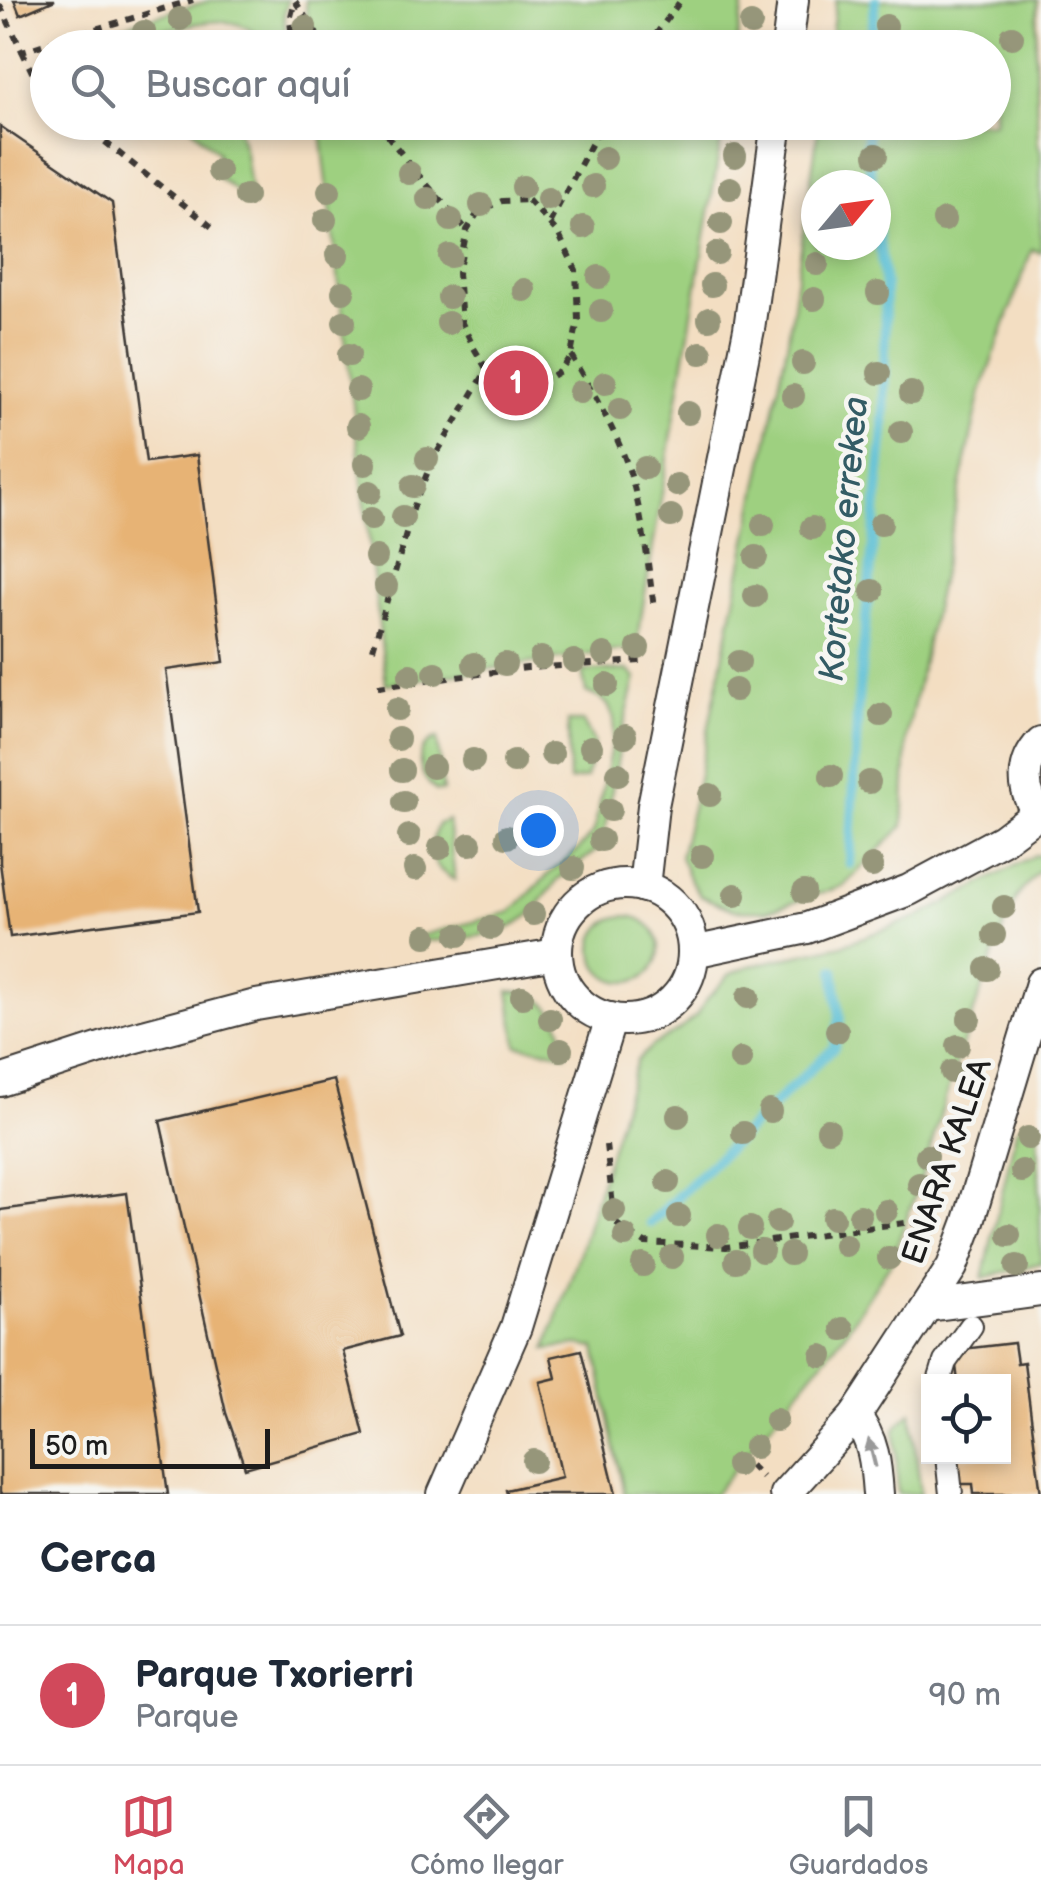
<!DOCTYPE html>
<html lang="es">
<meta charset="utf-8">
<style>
:root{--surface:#fff;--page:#f2f2f3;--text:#1f2937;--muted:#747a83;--line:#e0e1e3;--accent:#d1495b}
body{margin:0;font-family:"Balsamiq Sans",sans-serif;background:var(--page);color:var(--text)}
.controls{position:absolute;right:30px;bottom:30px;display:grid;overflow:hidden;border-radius:0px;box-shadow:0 5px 15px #0003}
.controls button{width:90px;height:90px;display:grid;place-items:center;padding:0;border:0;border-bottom:2px solid var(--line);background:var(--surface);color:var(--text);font:50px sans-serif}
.compass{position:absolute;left:801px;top:170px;width:90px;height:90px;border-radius:50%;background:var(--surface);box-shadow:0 5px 15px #0003;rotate:61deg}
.scale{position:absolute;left:30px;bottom:25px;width:240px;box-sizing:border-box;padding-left:10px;border:5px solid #1c1c1c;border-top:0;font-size:28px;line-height:35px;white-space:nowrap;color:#1c1c1c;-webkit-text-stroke:8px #f6f6f2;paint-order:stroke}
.you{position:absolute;left:538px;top:830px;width:35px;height:35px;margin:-25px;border:8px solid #fff;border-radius:50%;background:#1a73e8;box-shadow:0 0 0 15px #1a73e833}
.badge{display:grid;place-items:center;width:65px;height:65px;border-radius:50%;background:var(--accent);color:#fff;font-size:32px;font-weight:700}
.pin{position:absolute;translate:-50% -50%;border:5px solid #fff;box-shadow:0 2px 10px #0006}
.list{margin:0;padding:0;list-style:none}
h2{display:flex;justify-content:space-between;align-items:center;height:130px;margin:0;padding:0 40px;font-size:42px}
h2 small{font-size:32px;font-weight:400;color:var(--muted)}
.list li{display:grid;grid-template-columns:65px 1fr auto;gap:30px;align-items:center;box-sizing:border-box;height:140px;padding:0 40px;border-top:2px solid var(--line)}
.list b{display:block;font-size:38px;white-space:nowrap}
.list p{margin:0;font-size:32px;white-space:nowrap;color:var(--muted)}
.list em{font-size:32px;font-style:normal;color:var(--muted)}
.icon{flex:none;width:55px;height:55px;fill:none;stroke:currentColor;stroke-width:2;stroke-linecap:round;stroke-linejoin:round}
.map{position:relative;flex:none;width:1041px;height:1494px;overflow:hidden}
.search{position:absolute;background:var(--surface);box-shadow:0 5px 15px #0003;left:30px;right:30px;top:30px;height:110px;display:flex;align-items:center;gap:25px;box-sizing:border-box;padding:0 35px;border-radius:55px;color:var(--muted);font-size:38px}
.sheet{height:270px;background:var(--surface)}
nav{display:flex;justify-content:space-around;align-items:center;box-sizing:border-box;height:140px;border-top:2px solid var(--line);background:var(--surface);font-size:28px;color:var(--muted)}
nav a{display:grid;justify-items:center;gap:5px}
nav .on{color:var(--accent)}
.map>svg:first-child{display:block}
.green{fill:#9ed080;stroke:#5d764e;stroke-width:2.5;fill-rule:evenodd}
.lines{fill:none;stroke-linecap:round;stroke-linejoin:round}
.stream{stroke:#56bdd3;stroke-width:10}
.building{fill:#e7b374}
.pedestrian-casing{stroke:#3c3935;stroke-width:26}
.minor-casing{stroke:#3c3935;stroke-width:34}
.path{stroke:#3c3935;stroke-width:6;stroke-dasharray:8 8;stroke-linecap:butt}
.pedestrian{stroke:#fff;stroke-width:22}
.minor{stroke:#fff;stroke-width:30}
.tree{fill:#96967a}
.oneway{fill:#999}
.labels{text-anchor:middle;stroke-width:9;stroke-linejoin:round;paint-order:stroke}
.street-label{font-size:32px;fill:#1c1c1c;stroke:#f6f6f2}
.water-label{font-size:35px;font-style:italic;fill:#335c65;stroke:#f6f6f2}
</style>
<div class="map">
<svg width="1041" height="1494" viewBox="0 0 1041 1494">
<rect width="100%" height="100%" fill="#f6f6f2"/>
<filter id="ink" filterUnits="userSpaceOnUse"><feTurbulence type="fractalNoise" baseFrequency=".01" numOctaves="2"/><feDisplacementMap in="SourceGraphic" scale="20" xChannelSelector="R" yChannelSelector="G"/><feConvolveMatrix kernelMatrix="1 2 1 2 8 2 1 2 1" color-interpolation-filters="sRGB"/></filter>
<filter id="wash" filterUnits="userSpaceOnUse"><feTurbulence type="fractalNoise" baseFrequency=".0048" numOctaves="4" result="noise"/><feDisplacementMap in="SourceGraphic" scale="40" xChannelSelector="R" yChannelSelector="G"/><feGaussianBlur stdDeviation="2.25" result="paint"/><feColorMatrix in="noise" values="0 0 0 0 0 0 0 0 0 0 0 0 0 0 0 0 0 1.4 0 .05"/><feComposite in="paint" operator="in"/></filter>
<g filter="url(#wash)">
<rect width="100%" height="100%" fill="#f3dec2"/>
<g class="green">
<path d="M211 0H288L284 15 287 47C261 48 264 36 245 27 217 14 185 28 157 31L156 47H90L95 34Z"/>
<polygon points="305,0 744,0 736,47 311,48"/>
<path d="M836 0H1038L1035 57 1038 143 1041 153V253L1032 249 981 391 907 735 903 826 844 886 766 911 734 910 700 896 689 878 680 857 694 799 788 340 819 123 994 122V48L830 47ZM816 185H876V245H816Z"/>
<polygon points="187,123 237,123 245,153 252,203 213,174 218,153"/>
<polygon points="320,123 724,123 636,648 386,684"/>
<polygon points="628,670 636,678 623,729 602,846 559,879 530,915 510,928 479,936 447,940 423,941 415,937 511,912 551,872 578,850 594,831 613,738 614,719 608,705 602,699 586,692 582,671"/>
<polygon points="568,722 583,722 594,742 586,778 569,781"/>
<path d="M437 738 443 791H436C418 775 411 749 437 738Z"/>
<path d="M448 820 455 880C429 867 427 850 438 824Z"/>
<polygon points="1035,855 1041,856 1041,868 1016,898 1004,926 956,1063 923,1173 891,1262 843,1336 714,1494 624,1494 595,1348 578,1345 546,1349 580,1252 637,1060 653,1045 679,1030 696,1016 706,1000 730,974 749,966 842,945 923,915"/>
<circle cx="626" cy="949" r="33"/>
<path d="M509 991C549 992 562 1018 566 1054L517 1045Z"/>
<polygon points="1021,1125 1035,1125 1038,1130 1041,1263 983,1278 1016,1131"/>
<polygon points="911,1412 921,1494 898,1494 895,1429"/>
</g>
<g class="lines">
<g class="stream">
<polyline points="870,48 876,0"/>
<polyline points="867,122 867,146 872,185"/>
<polyline points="850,864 858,701 884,430 885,286 876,218"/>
<polyline points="650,1223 834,1047 840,1018 834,970"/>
</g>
</g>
<g id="blocks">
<g class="building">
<polygon points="14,0 55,0 20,15"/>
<polygon points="0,126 112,203 146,462 197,455 224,662 166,670 198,912 10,937 0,863"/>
<polygon points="334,1080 400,1336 343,1351 364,1434 245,1468 226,1413 160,1121"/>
<polygon points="127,1193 168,1494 0,1494 0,1210"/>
<polygon points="1014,1343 1017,1363 1024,1362 1041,1494 974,1494 973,1484 957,1484 954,1456 1004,1456 1004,1382 958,1382 954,1350"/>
<polygon points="581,1350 616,1494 507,1494 506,1490 562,1477 540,1382 556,1378 551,1357"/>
</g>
</g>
</g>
<g filter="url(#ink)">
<use href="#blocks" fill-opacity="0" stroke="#3c3935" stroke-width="2.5"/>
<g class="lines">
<defs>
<g id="pedestrian">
<polyline points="939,1382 945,1362 971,1326"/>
<polyline points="947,1456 951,1494"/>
</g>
<g id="minor">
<polyline points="787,48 793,0"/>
<path d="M1041 742C1020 764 1021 793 1041 816"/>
<circle cx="625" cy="952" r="68"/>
<polyline points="644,887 653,806 749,329 777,122"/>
<polyline points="693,952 807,928 909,890 1002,840 1038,813"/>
<polyline points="0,1081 132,1038 256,1005 556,954"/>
<polyline points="928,1306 1041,1291"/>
<path d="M855 1416C874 1439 876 1465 878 1494"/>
<polyline points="443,1494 516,1327 611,1018"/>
<polyline points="785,1494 855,1416 952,1267 968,1224 1041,983"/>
</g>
</defs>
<use href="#pedestrian" class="pedestrian-casing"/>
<use href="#minor" class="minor-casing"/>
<g class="path">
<polyline points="295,1 326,48"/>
<polyline points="0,5 22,51 193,0"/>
<polyline points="293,48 290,20 295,1"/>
<polyline points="646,48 681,0"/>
<polyline points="22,51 40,89 48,95"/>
<polyline points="80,122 217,231"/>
<polyline points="377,122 414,170 467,230"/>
<polygon points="528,200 558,233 576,270 578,320 571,355 560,371 542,382 512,384 487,370 474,348 462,323 458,273 467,230 479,211 502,201"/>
<polyline points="550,222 603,122"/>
<path d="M571 355C593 394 618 433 631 476 643 519 648 564 654 608"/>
<polyline points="373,649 414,506 432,461 487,370"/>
<polyline points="378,687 527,668 642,661"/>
<polyline points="606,1145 615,1223 645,1243 726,1247 911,1222 936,1233"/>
<polyline points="750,1465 762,1477"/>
</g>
<use href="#pedestrian" class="pedestrian"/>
<use href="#minor" class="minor"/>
</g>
<g class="tree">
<circle cx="180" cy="19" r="12"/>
<circle cx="751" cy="24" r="12"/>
<circle cx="886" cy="26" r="12"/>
<circle cx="305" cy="27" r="12"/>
<circle cx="144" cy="32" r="12"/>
<circle cx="1012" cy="37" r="12"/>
<circle cx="876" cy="155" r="12"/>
<circle cx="735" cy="156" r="12"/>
<circle cx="605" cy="158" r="12"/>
<circle cx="219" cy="171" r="12"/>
<circle cx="409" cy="173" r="12"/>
<circle cx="593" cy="186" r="12"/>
<circle cx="523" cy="187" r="12"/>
<circle cx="730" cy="188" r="12"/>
<circle cx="329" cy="191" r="12"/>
<circle cx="246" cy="196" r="12"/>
<circle cx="428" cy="199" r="12"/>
<circle cx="548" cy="199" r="12"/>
<circle cx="481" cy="205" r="12"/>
<circle cx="325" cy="220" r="12"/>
<circle cx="451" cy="220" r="12"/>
<circle cx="944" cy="220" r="12"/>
<circle cx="721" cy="223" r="12"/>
<circle cx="583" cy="227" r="12"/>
<circle cx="717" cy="253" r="12"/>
<circle cx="337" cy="255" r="12"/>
<circle cx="450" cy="256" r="12"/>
<circle cx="817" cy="264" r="12"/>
<circle cx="599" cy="277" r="12"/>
<circle cx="712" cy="285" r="12"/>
<circle cx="524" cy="290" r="12"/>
<circle cx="343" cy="292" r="12"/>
<circle cx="878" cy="293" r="12"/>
<circle cx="449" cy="297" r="12"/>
<circle cx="814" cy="299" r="12"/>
<circle cx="601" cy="311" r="12"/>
<circle cx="709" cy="319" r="12"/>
<circle cx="344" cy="322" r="12"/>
<circle cx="448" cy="323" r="12"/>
<circle cx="701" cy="353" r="12"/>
<circle cx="349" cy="355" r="12"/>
<circle cx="803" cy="363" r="12"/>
<circle cx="879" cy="373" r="12"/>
<circle cx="605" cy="383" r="12"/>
<circle cx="358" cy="390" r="12"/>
<circle cx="580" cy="392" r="12"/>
<circle cx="911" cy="393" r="12"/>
<circle cx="793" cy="396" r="12"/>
<circle cx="512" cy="401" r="12"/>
<circle cx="620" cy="409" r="12"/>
<circle cx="688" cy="413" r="12"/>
<circle cx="358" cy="426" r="12"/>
<circle cx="901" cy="432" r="12"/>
<circle cx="427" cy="459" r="12"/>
<circle cx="365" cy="464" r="12"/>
<circle cx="645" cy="468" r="12"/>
<circle cx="677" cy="485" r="12"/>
<circle cx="413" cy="486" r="12"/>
<circle cx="370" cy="492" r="12"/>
<circle cx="671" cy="516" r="12"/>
<circle cx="403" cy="517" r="12"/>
<circle cx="371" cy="519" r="12"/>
<circle cx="881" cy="524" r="12"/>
<circle cx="763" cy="525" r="12"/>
<circle cx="812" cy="528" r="12"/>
<circle cx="376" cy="557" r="12"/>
<circle cx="756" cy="557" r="12"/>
<circle cx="386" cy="586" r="12"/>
<circle cx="872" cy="591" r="12"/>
<circle cx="755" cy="596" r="12"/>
<circle cx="638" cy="648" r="12"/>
<circle cx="604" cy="654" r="12"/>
<circle cx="541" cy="658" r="12"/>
<circle cx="574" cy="661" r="12"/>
<circle cx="739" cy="662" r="12"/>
<circle cx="474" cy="664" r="12"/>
<circle cx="505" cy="664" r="12"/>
<circle cx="435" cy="673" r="12"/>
<circle cx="410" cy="675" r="12"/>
<circle cx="607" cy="685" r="12"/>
<circle cx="735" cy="690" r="12"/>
<circle cx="397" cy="709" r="12"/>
<circle cx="881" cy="715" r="12"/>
<circle cx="625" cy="736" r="12"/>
<circle cx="398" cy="739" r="12"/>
<circle cx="591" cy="747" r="12"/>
<circle cx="552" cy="754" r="12"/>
<circle cx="473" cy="760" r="12"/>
<circle cx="514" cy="762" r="12"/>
<circle cx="433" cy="767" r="12"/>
<circle cx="402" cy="770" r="12"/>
<circle cx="618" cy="774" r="12"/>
<circle cx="831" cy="776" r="12"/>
<circle cx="869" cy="782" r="12"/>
<circle cx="710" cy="795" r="12"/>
<circle cx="404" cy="802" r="12"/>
<circle cx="610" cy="810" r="12"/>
<circle cx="409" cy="836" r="12"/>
<circle cx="507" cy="837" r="12"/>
<circle cx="543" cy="839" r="12"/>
<circle cx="601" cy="840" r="12"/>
<circle cx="470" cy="844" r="12"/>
<circle cx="440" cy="848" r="12"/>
<circle cx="702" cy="856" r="12"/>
<circle cx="872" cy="866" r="12"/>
<circle cx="573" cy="868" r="12"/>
<circle cx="415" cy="869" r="12"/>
<circle cx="804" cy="892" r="12"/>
<circle cx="735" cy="895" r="12"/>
<circle cx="1004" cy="907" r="12"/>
<circle cx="533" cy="914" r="12"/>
<circle cx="491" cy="928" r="12"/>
<circle cx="458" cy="935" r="12"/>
<circle cx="994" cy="935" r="12"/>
<circle cx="426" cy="936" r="12"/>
<circle cx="987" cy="969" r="12"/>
<circle cx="522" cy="997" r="12"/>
<circle cx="748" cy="997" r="12"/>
<circle cx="550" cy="1019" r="12"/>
<circle cx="969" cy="1019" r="12"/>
<circle cx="837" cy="1031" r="12"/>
<circle cx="958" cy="1046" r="12"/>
<circle cx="561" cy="1050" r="12"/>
<circle cx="741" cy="1059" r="12"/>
<circle cx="952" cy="1072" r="12"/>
<circle cx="770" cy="1111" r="12"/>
<circle cx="678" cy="1116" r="12"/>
<circle cx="828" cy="1130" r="12"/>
<circle cx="743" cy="1133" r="12"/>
<circle cx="1028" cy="1138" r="12"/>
<circle cx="927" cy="1156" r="12"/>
<circle cx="1022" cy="1171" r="12"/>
<circle cx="668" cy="1182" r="12"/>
<circle cx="919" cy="1184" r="12"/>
<circle cx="614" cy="1211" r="12"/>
<circle cx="886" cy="1211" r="12"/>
<circle cx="679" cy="1216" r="12"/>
<circle cx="860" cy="1216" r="12"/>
<circle cx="833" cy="1218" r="12"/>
<circle cx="778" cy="1222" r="12"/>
<circle cx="750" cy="1228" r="12"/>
<circle cx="718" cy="1235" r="12"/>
<circle cx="1009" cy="1235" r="12"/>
<circle cx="625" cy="1236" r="12"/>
<circle cx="845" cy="1245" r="12"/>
<circle cx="762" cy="1251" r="12"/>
<circle cx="790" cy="1254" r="12"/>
<circle cx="672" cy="1257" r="12"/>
<circle cx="889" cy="1258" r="12"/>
<circle cx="736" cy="1261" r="12"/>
<circle cx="643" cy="1265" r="12"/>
<circle cx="1017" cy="1266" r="12"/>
<circle cx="843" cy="1329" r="12"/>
<circle cx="822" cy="1356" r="12"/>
<circle cx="776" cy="1420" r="12"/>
<circle cx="755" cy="1447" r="12"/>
<circle cx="534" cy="1461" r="12"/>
<circle cx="737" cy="1465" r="12"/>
</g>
<defs><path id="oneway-solid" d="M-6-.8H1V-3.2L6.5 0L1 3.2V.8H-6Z" transform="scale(2.5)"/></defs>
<use class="oneway" href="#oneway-solid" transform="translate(872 1453) rotate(-104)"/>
</g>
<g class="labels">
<g class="street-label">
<text transform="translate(946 1161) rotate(-71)" y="11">ENARA KALEA</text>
</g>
<g class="water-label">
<text transform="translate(843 539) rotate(-85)" y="12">Kortetako errekea</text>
</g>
</g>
</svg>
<div class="controls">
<button><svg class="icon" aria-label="locate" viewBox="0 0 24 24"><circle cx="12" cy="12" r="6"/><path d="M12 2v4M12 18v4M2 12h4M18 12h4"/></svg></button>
</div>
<svg class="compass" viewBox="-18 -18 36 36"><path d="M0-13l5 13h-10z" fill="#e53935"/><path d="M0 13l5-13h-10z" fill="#747a83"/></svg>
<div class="scale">50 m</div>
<div class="you"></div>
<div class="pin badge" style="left:516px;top:383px">1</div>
<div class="search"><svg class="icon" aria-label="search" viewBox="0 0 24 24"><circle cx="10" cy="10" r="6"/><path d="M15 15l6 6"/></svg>Buscar aquí</div>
</div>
<section class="sheet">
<h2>Cerca<small></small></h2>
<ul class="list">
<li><span class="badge">1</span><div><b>Parque Txorierri</b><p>Parque</p></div><em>90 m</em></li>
</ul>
</section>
<nav>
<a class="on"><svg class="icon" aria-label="map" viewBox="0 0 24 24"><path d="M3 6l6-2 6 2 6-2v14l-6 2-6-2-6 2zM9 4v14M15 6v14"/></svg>Mapa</a>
<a><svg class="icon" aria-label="directions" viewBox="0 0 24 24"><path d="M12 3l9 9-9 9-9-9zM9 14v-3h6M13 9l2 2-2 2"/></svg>Cómo llegar</a>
<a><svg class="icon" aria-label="saved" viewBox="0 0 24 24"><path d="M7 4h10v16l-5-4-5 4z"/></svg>Guardados</a>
</nav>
